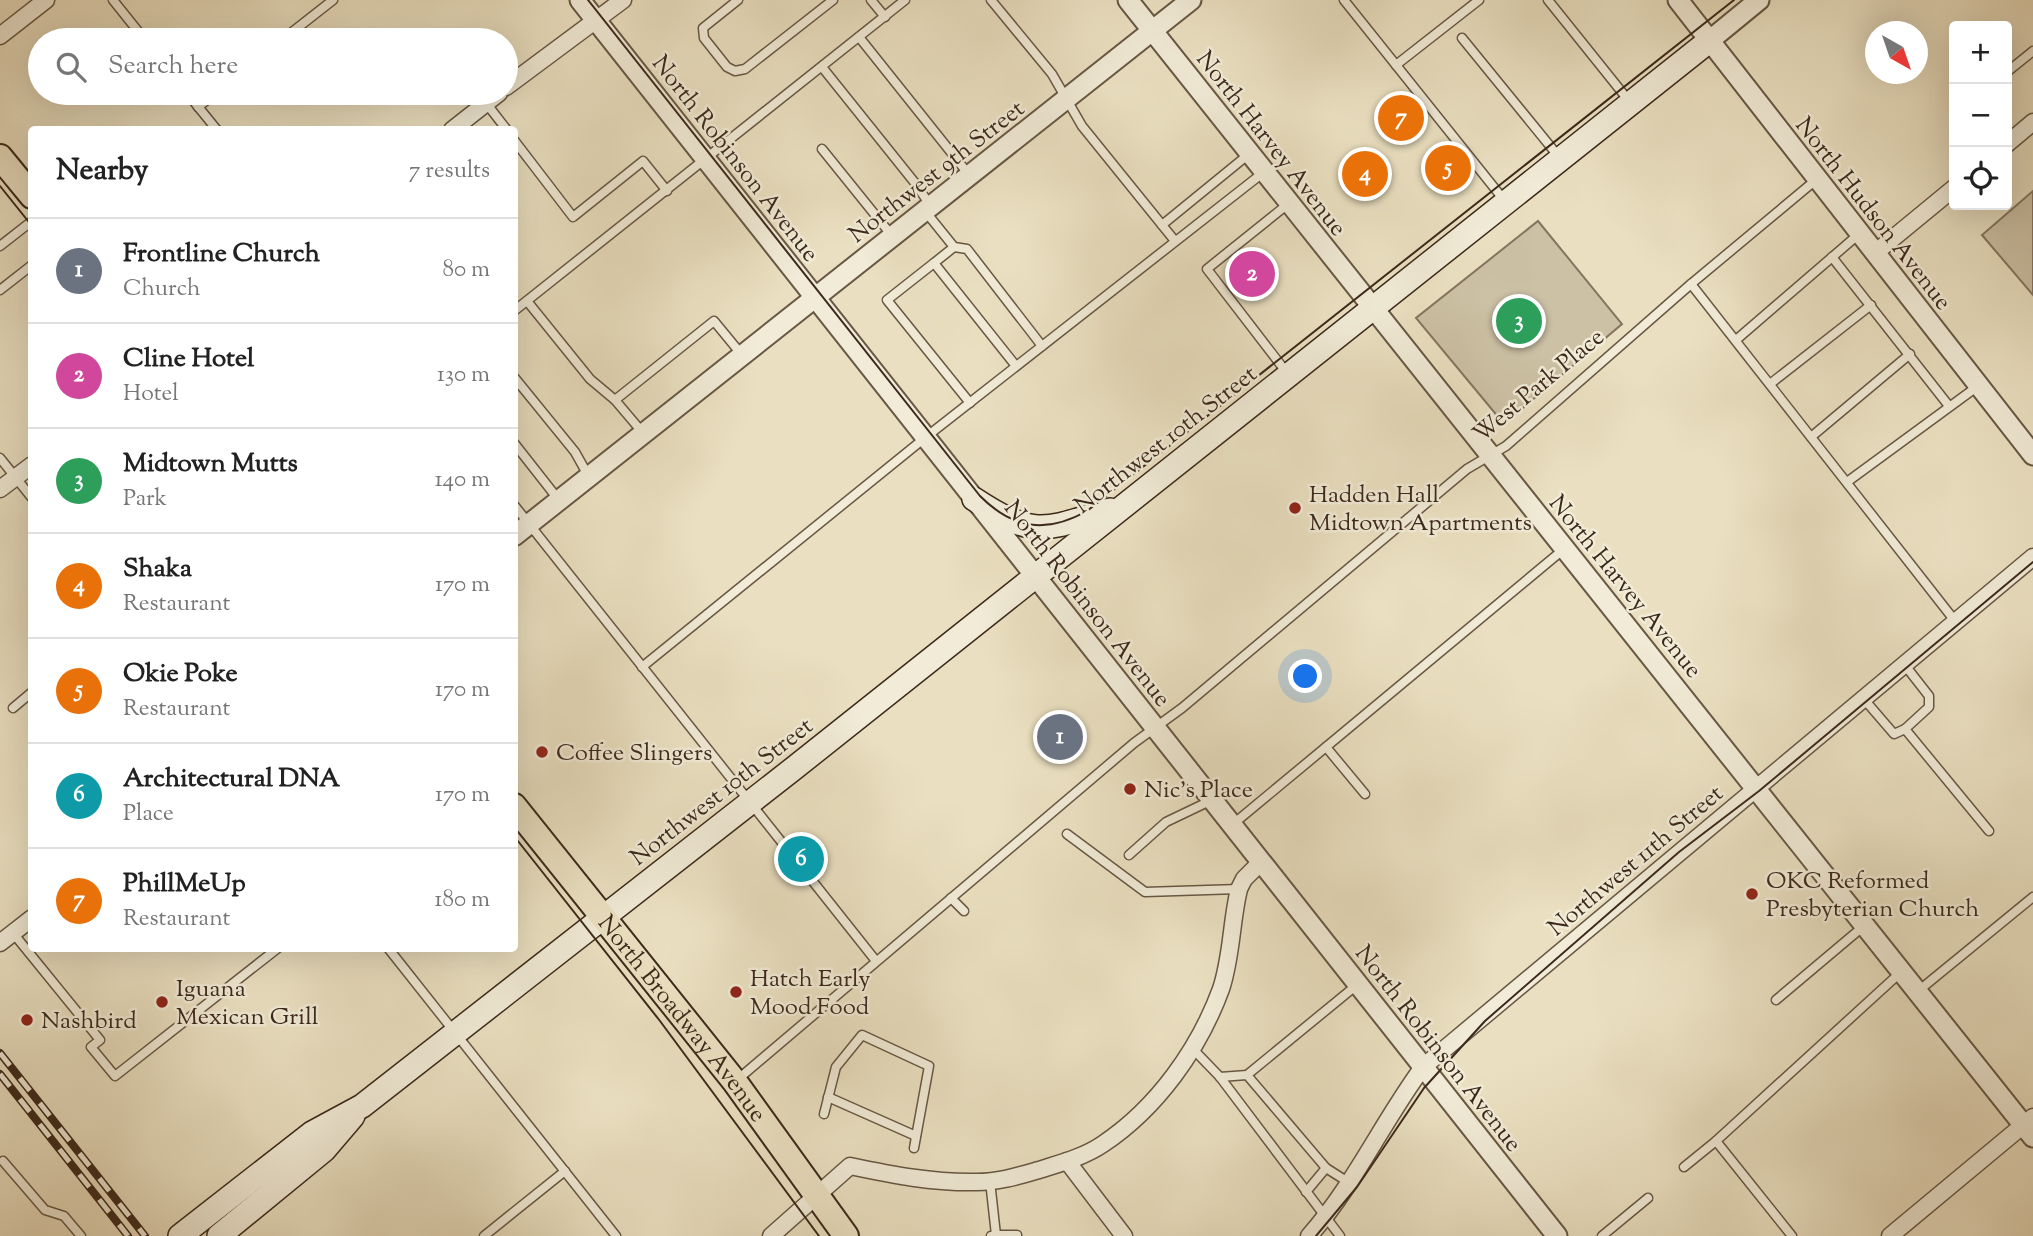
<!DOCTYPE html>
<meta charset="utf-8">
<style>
:root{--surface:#fff;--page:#f2f2f2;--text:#222;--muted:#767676;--line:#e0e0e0;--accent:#1a73e8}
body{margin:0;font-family:"Sorts Mill Goudy",serif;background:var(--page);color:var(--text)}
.controls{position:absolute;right:21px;top:21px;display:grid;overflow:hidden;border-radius:7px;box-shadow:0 7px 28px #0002}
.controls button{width:63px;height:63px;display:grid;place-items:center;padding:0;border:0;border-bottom:2px solid var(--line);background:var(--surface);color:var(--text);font:35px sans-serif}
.compass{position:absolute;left:1865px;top:21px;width:63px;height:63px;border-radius:50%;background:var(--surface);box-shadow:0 7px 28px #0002;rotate:140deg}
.you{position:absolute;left:1306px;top:677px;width:24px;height:24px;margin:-18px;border:5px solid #fff;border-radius:50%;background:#1a73e8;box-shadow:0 0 0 10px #1a73e833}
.badge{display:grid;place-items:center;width:46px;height:46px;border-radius:50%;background:var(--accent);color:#fff;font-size:23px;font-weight:700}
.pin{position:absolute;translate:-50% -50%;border:4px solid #fff;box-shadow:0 2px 7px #0006}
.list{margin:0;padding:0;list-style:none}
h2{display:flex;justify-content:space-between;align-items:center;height:91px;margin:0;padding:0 28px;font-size:30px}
h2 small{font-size:23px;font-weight:400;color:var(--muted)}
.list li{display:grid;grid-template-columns:46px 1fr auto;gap:21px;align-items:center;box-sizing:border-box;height:105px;padding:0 28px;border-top:2px solid var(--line)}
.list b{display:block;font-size:26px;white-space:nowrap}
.list p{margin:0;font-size:23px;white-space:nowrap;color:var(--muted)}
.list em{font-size:23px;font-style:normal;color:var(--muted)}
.icon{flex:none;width:38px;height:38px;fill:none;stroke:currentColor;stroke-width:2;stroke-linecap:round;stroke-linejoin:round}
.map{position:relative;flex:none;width:2033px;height:1236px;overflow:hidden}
.search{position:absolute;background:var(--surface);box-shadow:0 7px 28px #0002;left:28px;top:28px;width:490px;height:77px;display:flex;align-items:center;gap:18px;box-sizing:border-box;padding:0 24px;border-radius:38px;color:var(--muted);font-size:26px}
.panel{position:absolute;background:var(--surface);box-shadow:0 7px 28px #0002;left:28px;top:126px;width:490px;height:826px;border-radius:7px}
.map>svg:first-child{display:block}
.green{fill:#ccc1a5;stroke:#847560;stroke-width:2}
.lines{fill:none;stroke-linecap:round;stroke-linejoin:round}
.service-casing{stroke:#675744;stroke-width:11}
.minor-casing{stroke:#675744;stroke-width:19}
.tertiary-casing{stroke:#675744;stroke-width:23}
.secondary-casing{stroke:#3b291b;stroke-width:26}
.primary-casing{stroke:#3b291b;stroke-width:28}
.service{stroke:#f1ebd7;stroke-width:8}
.minor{stroke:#f1ebd7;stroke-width:16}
.tertiary{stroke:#f1ebd7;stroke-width:19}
.secondary{stroke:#f1ebd7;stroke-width:23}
.primary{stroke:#eae0c1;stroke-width:24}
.tram{stroke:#3b291b;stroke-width:2}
.rail-casing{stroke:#3b291b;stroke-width:8}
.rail{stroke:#f1ebd7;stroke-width:5;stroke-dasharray:16;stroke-linecap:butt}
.poi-dot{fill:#8f2418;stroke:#f1ebd7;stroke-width:2.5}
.labels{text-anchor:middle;stroke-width:5;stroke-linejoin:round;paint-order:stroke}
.street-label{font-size:24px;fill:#3b291b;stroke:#f1ebd7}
.poi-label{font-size:24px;fill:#3b291b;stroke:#f1ebd7;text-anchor:start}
</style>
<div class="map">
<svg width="2033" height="1236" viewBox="0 0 2033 1236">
<rect width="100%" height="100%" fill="#eae0c1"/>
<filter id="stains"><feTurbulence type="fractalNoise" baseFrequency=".00286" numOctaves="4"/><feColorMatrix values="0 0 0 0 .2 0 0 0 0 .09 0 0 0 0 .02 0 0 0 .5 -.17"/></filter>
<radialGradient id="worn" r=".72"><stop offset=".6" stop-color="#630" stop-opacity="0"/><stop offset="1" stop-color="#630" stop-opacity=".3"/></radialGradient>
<g class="green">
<polygon points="2033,191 2033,295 1982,235"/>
<polygon points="1538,221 1622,324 1504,424 1416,318"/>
</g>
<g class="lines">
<defs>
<g id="service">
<polyline points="113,0 145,40"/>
<polyline points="738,0 703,28 704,38 727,67 735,71 745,69 833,0"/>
<polyline points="871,0 885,17"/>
<polyline points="991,0 1052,74 1082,126 1175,241"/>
<polyline points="1344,0 1504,200"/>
<polyline points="1548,0 1629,101"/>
<polyline points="859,37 970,176"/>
<polyline points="1462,38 1559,157"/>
<polyline points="282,40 333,0"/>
<polyline points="1396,65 1479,0"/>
<polyline points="822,67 915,183 930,205"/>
<polyline points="2007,72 2033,51"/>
<polyline points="187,93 217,130"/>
<polyline points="486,103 507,130"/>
<polyline points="198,107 216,93"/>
<polyline points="514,140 573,217 643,161 667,191"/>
<polyline points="822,149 893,237"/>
<polyline points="925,211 954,247 934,263 1016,366"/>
<polyline points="1162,225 1249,154"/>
<polyline points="0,246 32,221"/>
<polyline points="954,247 967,249 1042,346"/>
<polyline points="1832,257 1949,406"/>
<polyline points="934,263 887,300 970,403"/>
<polyline points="1691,284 1955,621"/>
<polyline points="0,290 32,265"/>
<polyline points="527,301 590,379 615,400"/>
<polyline points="514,311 905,0"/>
<polyline points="1736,340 1859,234"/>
<polyline points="1287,373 1207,269 1288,204"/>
<polyline points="514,377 575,452 589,477"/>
<polyline points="1770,384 1871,305"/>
<polyline points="643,433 615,400 714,321 742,355"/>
<polyline points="1811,437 1910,354"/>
<polyline points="514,443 558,499"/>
<polyline points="0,458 32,498"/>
<polyline points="1847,482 1978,386"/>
<polyline points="514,505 876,961"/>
<polyline points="642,667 926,437 1264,172"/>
<polyline points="1863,698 1894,734 1905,729 1929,707 1929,696 1904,664"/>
<polyline points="13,708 32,692"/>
<polyline points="1905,729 1989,831"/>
<polyline points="1365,794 1326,747 1564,549"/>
<polyline points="1232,825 1326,747"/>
<polyline points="1067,834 1145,892 1239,889"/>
<polyline points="1129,855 1166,822 1212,800"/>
<polyline points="951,898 964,911"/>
<polyline points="13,933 100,1040 91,1047 115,1076 278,948"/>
<polyline points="388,948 616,1236"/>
<polyline points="1917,992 2033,897"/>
<polyline points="1776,1000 1865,925"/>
<polyline points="1192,1048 1220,1077 1340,1236"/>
<polyline points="1220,1077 1247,1075"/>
<polyline points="737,1080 1134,743 1182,708 1467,469 1506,446 1691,284 1817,179"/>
<polyline points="828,1097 916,1136"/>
<polyline points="824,1114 836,1067 862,1035 929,1066 914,1148"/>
<polyline points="1716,1141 1901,972"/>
<polyline points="3,1161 45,1210 64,1216 81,1236"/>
<polyline points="1684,1167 1716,1141 1792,1236"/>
<polyline points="990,1181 996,1235 991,1236"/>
<polyline points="1348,1182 1326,1168 1247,1075 1358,984"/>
<polyline points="1306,1192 1326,1168"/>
<polyline points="996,1235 1017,1235"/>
<polyline points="484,1236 565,1171"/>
<polyline points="1602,1236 1648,1198"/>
</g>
<g id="minor">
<polyline points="0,36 46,0"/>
<polyline points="506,87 623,0"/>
<polyline points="452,130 499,93"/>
<polyline points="2007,144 2033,122"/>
<polyline points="1875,253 1954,188"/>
<polyline points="0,489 32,465"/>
<polyline points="0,943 32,918"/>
<polyline points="1067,1161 1124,1236"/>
<path d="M771 1236 850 1166C893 1175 933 1183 977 1182 999 1182 1018 1176 1039 1170 1061 1163 1084 1157 1103 1144 1157 1108 1199 1049 1221 989 1232 956 1231 922 1239 889L1244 879 1261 862"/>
<path d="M1309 1236C1353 1187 1383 1121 1423 1067L2033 557"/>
<polyline points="1890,1236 2033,1117"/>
</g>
<g id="tertiary">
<polyline points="580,0 1557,1236"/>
<polyline points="1128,0 2033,1137"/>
<polyline points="1678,0 2033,455"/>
<polyline points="1709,41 1759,0"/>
<polyline points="514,536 1191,0"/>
</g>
<g id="secondary">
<path d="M974 499C1035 539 1044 530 1110 510"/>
<polyline points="180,1236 312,1133 362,1106 793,769 1709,41"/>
<polyline points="219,1236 324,1150 353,1116"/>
</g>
<g id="primary">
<polyline points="0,157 32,196"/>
<path id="s1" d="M514 806 735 1082 846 1236"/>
</g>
</defs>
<use href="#service" class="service-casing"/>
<use href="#minor" class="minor-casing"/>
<use href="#tertiary" class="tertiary-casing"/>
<use href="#secondary" class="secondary-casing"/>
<use href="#primary" class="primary-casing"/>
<use href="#service" class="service"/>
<use href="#minor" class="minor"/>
<use href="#tertiary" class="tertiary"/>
<use href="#secondary" class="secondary"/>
<use href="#primary" class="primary"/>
<g class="tram">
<path d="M588 0 980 496C1013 529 1046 534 1087 511L1734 0"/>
<polyline points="0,186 32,226"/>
<polyline points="514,836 660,1021 819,1236"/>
<polyline points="1316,1236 1357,1187 1424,1088 1485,1021 1679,852 1759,791 2033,562"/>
</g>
<defs>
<g id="rail">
<polyline points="0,1053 145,1236"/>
<polyline points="0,1074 128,1236"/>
</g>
</defs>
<use href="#rail" class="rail-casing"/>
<use href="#rail" class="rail"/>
</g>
<g class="poi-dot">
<circle cx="1295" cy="508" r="7"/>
<circle cx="542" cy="752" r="7"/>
<circle cx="1130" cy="789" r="7"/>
<circle cx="1752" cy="894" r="7"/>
<circle cx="736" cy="992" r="7"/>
<circle cx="162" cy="1002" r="7"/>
<circle cx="27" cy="1020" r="7"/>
</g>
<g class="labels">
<g class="street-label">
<text transform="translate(1272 143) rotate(52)" y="8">North Harvey Avenue</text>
<text transform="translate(736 158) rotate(52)" y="8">North Robinson Avenue</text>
<text transform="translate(936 171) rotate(-38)" y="8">Northwest 9th Street</text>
<text transform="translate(1874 213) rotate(52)" y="8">North Hudson Avenue</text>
<text transform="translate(1538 385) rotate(-40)" y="8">West Park Place</text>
<text transform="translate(1165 439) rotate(-38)" y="8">Northwest 10th Street</text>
<text transform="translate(1626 586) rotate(51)" y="8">North Harvey Avenue</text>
<text transform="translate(1088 603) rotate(52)" y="8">North Robinson Avenue</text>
<text transform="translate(721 791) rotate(-38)" y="8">Northwest 10th Street</text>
<text transform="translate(1635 860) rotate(-40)" y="8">Northwest 11th Street</text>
<text dy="8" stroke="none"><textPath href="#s1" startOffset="271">North Broadway Avenue</textPath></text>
<text transform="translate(1439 1048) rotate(52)" y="8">North Robinson Avenue</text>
</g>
<g class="poi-label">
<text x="1309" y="502">Hadden Hall<tspan x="1309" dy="28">Midtown Apartments</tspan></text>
<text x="556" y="760">Coffee Slingers</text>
<text x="1144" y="797">Nic's Place</text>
<text x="1766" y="888">OKC Reformed<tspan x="1766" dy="28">Presbyterian Church</tspan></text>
<text x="750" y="986">Hatch Early<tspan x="750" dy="28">Mood Food</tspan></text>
<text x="176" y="996">Iguana<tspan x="176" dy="28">Mexican Grill</tspan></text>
<text x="41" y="1028">Nashbird</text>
</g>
</g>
<rect width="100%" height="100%" filter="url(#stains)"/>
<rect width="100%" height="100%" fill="url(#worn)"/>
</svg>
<div class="controls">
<button>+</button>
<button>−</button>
<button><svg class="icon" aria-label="locate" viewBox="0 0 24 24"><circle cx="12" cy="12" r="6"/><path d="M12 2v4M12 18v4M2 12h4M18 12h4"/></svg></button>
</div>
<svg class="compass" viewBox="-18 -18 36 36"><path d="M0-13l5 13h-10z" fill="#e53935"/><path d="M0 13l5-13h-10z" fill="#767676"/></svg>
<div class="you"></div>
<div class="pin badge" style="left:1060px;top:737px;background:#6b7280">1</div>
<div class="pin badge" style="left:1252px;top:274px;background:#d1479c">2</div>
<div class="pin badge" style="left:1519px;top:321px;background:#2e9e5b">3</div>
<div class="pin badge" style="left:1365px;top:174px;background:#e8710a">4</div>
<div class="pin badge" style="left:1448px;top:168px;background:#e8710a">5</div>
<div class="pin badge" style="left:801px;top:859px;background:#0f9aa8">6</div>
<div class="pin badge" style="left:1401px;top:118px;background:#e8710a">7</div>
<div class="search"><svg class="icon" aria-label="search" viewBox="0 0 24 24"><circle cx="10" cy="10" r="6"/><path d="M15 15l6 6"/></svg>Search here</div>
<section class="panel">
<h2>Nearby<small>7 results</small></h2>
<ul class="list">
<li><span class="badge" style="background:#6b7280">1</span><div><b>Frontline Church</b><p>Church</p></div><em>80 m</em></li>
<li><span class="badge" style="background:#d1479c">2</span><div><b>Cline Hotel</b><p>Hotel</p></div><em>130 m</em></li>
<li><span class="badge" style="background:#2e9e5b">3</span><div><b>Midtown Mutts</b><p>Park</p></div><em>140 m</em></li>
<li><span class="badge" style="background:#e8710a">4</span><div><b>Shaka</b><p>Restaurant</p></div><em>170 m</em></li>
<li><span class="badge" style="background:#e8710a">5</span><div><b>Okie Poke</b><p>Restaurant</p></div><em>170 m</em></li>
<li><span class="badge" style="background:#0f9aa8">6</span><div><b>Architectural DNA</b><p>Place</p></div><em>170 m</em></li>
<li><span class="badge" style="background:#e8710a">7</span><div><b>PhillMeUp</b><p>Restaurant</p></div><em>180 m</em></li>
</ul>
</section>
</div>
